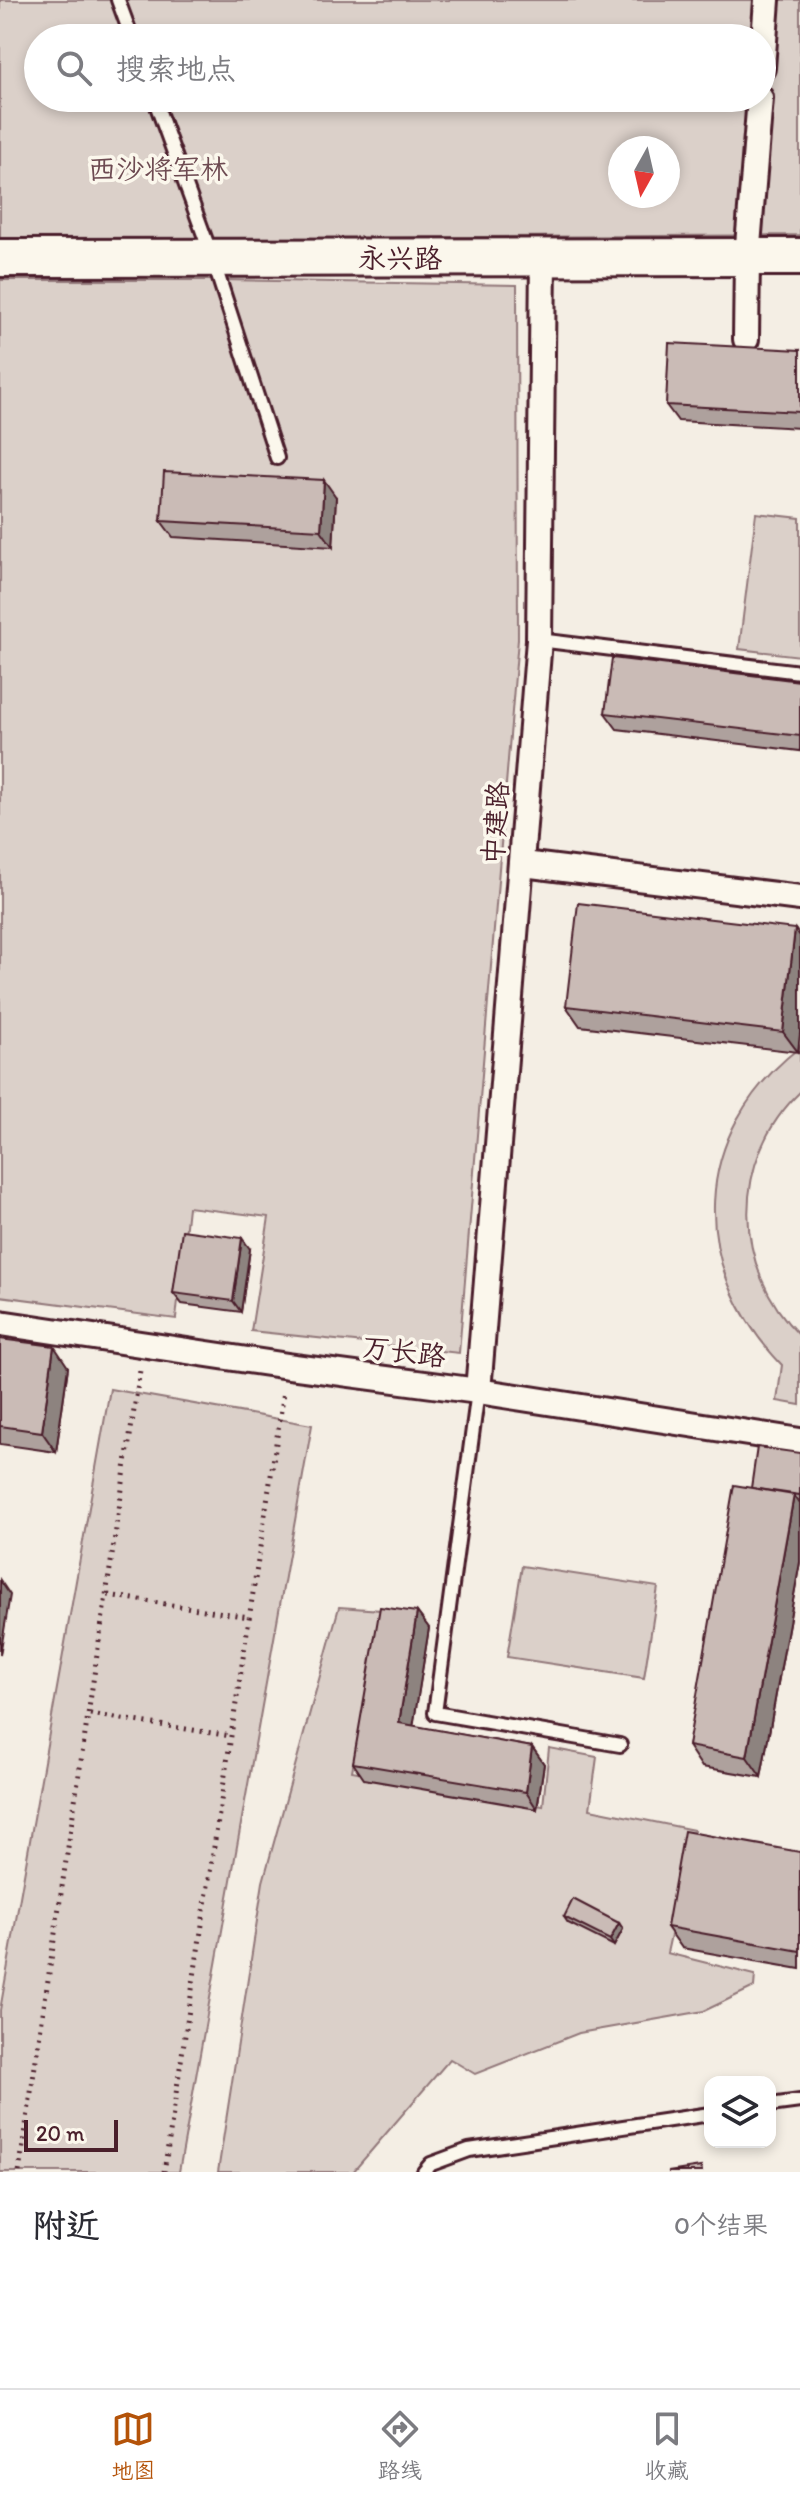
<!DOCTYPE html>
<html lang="zh">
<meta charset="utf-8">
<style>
:root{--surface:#fff;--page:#f2f2f3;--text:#2b2b33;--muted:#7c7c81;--line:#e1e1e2;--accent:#b45309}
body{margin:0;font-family:Itim,"LXGW WenKai TC",sans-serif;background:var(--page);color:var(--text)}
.controls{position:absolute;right:24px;bottom:24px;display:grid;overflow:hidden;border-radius:16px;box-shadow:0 4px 12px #0003}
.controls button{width:72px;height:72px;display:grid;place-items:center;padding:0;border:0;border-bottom:2px solid var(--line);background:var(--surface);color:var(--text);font:40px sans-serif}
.compass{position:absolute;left:608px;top:136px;width:72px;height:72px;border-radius:50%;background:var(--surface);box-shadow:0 4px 12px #0003;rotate:188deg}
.scale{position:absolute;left:24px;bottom:20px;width:94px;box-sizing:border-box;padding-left:8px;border:4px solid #4a1f2b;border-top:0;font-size:22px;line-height:28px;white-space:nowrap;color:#4a1f2b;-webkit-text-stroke:6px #fbf7ec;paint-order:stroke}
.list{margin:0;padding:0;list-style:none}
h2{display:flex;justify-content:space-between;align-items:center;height:104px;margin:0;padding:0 32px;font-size:34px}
h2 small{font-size:26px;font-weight:400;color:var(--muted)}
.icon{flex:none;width:44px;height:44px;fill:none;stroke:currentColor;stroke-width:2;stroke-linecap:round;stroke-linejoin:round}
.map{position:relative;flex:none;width:800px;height:2172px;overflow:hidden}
.search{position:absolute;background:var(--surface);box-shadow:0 4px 12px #0003;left:24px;right:24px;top:24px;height:88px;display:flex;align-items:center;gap:20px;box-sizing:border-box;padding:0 28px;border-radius:44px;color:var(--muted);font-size:30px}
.sheet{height:216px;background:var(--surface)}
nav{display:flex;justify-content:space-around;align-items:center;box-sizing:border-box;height:112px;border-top:2px solid var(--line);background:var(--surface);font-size:22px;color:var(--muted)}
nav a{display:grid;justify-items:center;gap:4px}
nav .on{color:var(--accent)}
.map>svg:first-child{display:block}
.green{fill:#dbd0c9;stroke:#92787a;stroke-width:2;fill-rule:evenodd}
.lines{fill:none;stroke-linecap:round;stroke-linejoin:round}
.lane-casing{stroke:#4a1f2b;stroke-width:18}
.street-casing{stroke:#4a1f2b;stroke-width:30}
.secondary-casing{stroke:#4a1f2b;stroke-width:42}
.path{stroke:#4a1f2b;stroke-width:5;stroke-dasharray:2 6;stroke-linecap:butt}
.lane{stroke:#fbf7ec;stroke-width:12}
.street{stroke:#fbf7ec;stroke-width:24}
.secondary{stroke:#fbf7ec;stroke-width:36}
.wall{fill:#aea19d;stroke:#4a1f2b;stroke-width:2}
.shaded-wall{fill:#8d837f;stroke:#4a1f2b;stroke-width:2}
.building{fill:#cabbb6;stroke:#4a1f2b;stroke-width:2}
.labels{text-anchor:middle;stroke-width:7;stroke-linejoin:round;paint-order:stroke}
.park-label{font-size:28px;fill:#6e4b52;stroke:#fbf7ec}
.street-label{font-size:28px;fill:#4a1f2b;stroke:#fbf7ec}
</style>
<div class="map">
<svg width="800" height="2172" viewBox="0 0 800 2172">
<rect width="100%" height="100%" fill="#f4eee4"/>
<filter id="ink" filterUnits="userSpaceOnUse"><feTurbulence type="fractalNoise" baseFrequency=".0125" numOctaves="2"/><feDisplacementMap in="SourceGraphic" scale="16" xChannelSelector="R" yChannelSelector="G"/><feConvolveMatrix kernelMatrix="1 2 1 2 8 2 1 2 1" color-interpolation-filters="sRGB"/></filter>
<g filter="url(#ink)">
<g class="green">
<path d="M0 0H800V235L0 240ZM38 38H762V98H38ZM620 148H668V196H620Z"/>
<polygon points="0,280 222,280 517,285 518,639 459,1353 251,1331 269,1217 188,1207 176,1319 0,1296"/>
<polygon points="756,513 800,518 800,656 739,649"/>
<path d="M800 1047V1092C730 1159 732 1268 800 1336V1405L777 1401 782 1365C687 1266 690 1133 800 1047Z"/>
<polygon points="110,1389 312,1425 179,2172 0,2172 0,2010"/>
<polygon points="522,1566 658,1587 644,1678 507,1657"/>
<polygon points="339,1607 381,1610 352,1771 543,1806 549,1748 597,1757 590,1809 694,1830 667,1953 755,1975 754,1987 704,2011 579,2033 475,2074 450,2059 353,2172 218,2172 263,1882"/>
</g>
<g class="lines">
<defs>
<g id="lane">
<polyline points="118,0 132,38"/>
<polyline points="154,98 212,257 277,458"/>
<polyline points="539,640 800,672"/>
<polyline points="478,1391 435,1713 620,1745"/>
<polyline points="770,2105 800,2101"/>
<polyline points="424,2172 431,2164 469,2150 710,2114"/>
</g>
<g id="street">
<polyline points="762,68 767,0"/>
<polyline points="746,339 747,258 760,98"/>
<polyline points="523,864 800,898"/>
<polyline points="0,1323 288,1366 478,1391 800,1441"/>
<polyline points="478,1391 539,640 543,259"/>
</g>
<polyline id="secondary" points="0,258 800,257"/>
</defs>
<use href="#lane" class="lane-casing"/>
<use href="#street" class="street-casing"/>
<use href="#secondary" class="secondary-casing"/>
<g class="path">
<polyline points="108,1595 249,1617"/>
<polyline points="90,1714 231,1736"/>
<polyline points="19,2172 140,1370"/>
<polyline points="164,2172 284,1391"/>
</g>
<use href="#lane" class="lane"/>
<use href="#street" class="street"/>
<use href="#secondary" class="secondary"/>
</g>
<g class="wall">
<polygon points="800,350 800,428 678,421 666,405"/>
<polygon points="336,497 333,547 173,537 161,521"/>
<polygon points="800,681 800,751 617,729 605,713"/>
<polygon points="795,929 800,936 800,1033 798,1052 580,1026 566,1006"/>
<polygon points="250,1249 241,1312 182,1304 173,1293"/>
<polygon points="0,1339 68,1367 56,1452 0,1444"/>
<polygon points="800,1453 800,1562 761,1777 702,1767 688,1746 751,1488"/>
<polygon points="417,1612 429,1628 413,1726 532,1747 544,1764 537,1809 364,1779 353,1763"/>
<polygon points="800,1852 800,1969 682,1948 667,1927"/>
<polygon points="564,1917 619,1923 623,1929 614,1946 568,1923"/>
</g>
<g class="shaded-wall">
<polygon points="324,480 336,497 333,547 321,530"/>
<polygon points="795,929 800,936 800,1033 798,1052 783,1032"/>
<polygon points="242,1238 250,1249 241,1312 233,1301"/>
<polygon points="54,1346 68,1367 56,1452 42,1432"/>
<polygon points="794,1495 800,1504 800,1562 761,1777 747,1757"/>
<polygon points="0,1580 10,1595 0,1655"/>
<polygon points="417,1612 429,1628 411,1740 399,1723"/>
<polygon points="532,1747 544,1764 537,1809 526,1792"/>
<polygon points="619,1923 623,1929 614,1946 610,1940"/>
</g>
<g class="building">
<polygon points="669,343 800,350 800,412 666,405"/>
<polygon points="164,472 324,480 321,530 161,521"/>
<polygon points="612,658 800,681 800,736 605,713"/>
<polygon points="578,903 795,929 783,1032 566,1006"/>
<polygon points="182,1230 242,1238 233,1301 173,1293"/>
<polygon points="0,1339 54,1346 42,1432 0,1426"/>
<polygon points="757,1447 800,1453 800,1495 751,1488"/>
<polygon points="734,1485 794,1495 747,1757 688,1746"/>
<polygon points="380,1607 417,1612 399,1723 532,1747 526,1792 353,1763"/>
<polygon points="684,1831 800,1852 800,1951 667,1927"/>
<polygon points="573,1899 619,1923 610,1940 564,1917"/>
<polygon points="701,2167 702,2172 668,2172"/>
</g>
</g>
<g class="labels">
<g class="park-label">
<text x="158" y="179">西沙将军林</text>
</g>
<g class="street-label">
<text x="400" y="268">永兴路</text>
<text transform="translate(495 823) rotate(-86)" y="10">中建路</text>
<text transform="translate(404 1351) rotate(7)" y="10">万长路</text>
</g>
</g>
</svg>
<div class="controls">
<button><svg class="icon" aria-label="layers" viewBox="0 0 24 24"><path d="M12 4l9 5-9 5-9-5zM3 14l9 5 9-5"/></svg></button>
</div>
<svg class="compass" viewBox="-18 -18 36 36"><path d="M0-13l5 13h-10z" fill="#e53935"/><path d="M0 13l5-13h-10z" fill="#7c7c81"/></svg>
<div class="scale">20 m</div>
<div class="search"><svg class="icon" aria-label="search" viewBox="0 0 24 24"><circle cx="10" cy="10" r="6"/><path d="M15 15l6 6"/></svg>搜索地点</div>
</div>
<section class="sheet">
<h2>附近<small>0个结果</small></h2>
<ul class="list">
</ul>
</section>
<nav>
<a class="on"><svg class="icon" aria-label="map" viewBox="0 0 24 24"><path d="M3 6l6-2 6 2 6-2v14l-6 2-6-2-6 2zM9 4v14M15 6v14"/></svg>地图</a>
<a><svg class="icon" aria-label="directions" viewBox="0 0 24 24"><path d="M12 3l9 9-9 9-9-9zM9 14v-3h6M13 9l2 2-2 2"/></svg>路线</a>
<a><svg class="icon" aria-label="saved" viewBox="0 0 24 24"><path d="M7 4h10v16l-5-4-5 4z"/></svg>收藏</a>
</nav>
